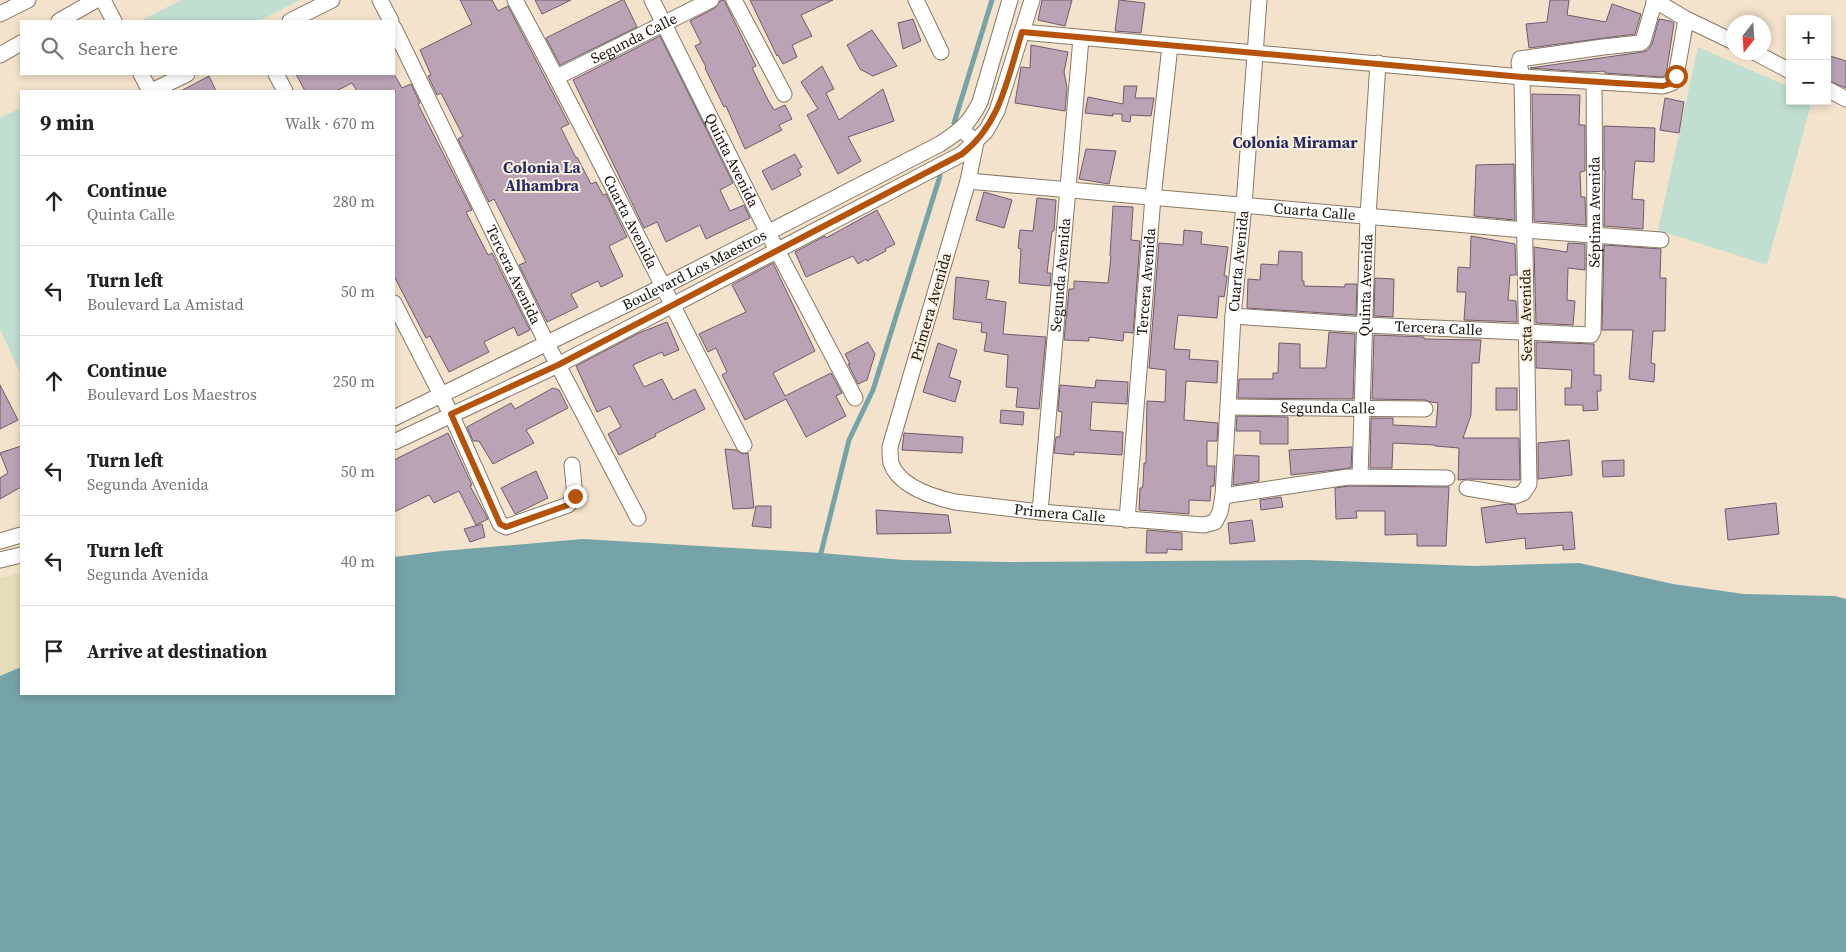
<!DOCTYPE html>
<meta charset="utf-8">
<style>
:root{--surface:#fff;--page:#f2f2f2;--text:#222;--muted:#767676;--line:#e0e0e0}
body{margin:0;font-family:"Source Serif 4",serif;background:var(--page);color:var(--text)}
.controls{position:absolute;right:15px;top:15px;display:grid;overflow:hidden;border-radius:0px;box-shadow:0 2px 8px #0003}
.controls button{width:45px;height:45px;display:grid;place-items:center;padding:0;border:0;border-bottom:1px solid var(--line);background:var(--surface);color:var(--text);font:25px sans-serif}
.compass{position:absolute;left:1726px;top:15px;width:45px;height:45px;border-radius:50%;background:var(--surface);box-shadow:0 2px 8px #0003;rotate:197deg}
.stop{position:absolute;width:15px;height:15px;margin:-11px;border:4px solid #b45309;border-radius:50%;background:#fff}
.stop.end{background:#b45309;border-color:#fff;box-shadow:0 1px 5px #0008}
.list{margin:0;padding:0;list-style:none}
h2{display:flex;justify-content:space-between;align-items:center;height:65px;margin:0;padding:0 20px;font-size:21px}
h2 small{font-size:16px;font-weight:400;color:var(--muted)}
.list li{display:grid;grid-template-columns:32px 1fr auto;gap:15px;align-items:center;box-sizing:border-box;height:90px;padding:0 20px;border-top:1px solid var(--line)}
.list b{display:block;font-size:19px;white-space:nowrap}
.list p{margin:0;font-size:16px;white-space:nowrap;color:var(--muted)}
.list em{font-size:16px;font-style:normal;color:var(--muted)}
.icon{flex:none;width:28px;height:28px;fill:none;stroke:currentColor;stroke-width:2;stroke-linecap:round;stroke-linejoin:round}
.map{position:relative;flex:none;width:1846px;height:952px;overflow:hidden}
.search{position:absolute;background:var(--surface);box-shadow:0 2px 8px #0003;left:20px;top:20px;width:375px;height:55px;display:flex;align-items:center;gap:12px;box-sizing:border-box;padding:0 18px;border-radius:0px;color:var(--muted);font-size:19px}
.panel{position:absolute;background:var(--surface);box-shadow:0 2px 8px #0003;left:20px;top:90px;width:375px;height:605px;border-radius:0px}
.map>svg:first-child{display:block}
.green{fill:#c1dfd1}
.sand{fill:#e6dcb7}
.water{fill:#76a3a8}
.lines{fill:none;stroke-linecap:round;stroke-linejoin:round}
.stream{stroke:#76a3a8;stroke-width:5}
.building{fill:#b9a3b5;stroke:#6f5b6c}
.minor-casing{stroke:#887965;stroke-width:17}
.minor{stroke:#fff;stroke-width:15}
.route{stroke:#b45309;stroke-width:6}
.labels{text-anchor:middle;stroke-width:4;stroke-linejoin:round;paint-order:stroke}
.street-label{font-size:15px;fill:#18120a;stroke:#fef0de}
.neighbourhood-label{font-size:16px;font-weight:bold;fill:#252c65;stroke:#fef0de}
</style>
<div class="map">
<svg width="1846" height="952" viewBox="0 0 1846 952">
<rect width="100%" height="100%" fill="#f3e3cc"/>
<g class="green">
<polygon points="181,0 300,0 259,21 140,21"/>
<polygon points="1698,47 1790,87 1790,101 1812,101 1767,265 1658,230"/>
<polygon points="21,108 21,375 0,329 0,118"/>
</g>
<polygon class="sand" points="21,573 21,667 0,676 0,578"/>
<polygon class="water" points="583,539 821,553 904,560 1006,562 1310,560 1474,566 1579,563 1673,584 1744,594 1835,596 1846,599 1846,952 0,952 0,676 21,667 21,694 394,694 394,557 442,551"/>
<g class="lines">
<g class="stream">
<polyline points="954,123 992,0"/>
<polyline points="821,553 849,440 873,390 940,176"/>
</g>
</g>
<g class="building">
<polygon points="460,0 492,0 498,11 508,6 569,124 561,128 576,158 577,157 591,184 596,182 603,195 606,194 627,237 609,246 623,276 601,287 598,281 571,294 578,307 547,322 519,265 526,262 494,199 489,202 458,139 463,136 441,93 437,95 428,76 431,75 420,50 472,24"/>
<polygon points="535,0 571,0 542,14"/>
<polygon points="622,0 624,0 637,27 560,65 546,38"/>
<polygon points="724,0 756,66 752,68 768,100 774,110 785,105 792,119 779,125 782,130 745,149 726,106 724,107 705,68 706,67 695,46 701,43 690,21 715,8 720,1"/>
<polygon points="750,0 833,0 801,15 812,36 792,45 797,57 783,64 778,55 777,56"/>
<polygon points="1042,0 1072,0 1065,26 1038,20"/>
<polygon points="1119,0 1145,3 1141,33 1115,31"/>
<polygon points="1550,0 1569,0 1567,15 1606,22 1612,4 1641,14 1635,34 1529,48 1526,24 1547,22"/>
<polygon points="913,19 921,41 903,49 898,23"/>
<polygon points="1659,19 1670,21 1674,23 1666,75 1662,77 1605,73 1605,71 1587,72 1530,68 1643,52 1648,50 1652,44"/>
<polygon points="872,30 897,66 873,76 860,69 847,45"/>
<polygon points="660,36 733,183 720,190 730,211 744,205 750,218 706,239 700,225 666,242 657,222 644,228 573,80"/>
<polygon points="1031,45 1068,52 1064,72 1067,88 1065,111 1015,103 1021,67 1030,68"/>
<polygon points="1827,55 1846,61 1846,88 1827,80"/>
<polygon points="822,66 834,89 826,93 839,120 883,89 894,121 848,137 861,161 838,174 807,115 818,109 801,82"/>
<polygon points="296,74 394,74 402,88 411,84 420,103 418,104 472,210 466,212 488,255 492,253 530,330 518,336 514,327 484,342 489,352 449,372 430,336 426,338 394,276 394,92 396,91 357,91 352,83 336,91 305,91"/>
<polygon points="209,76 216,91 181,91"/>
<polygon points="1124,86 1137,86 1135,98 1154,98 1151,116 1131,115 1130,122 1122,121 1122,114 1112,114 1113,116 1085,113 1088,97 1123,104"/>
<polygon points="1532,94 1580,95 1579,125 1585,125 1585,171 1580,172 1581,197 1585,197 1586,225 1534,221"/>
<polygon points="1665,98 1684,102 1679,133 1660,130"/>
<polygon points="1604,126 1655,128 1654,162 1635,161 1632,199 1644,200 1643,229 1604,226 1605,170 1604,170"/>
<polygon points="1086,149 1116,151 1109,184 1079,179"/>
<polygon points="795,154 802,167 798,169 801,175 772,190 762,171"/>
<polygon points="1514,164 1515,220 1474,216 1476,165"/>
<polygon points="984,192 1012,200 1004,228 976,220"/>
<polygon points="1037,198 1056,200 1054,231 1052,231 1047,273 1051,273 1050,286 1019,283 1021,249 1018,248 1020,230 1033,231"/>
<polygon points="1113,206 1133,207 1131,240 1140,241 1133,333 1124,332 1123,341 1089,337 1089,341 1064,340 1069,289 1074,289 1074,281 1108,283 1111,257 1110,256"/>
<polygon points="877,210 895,244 885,249 886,251 867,261 866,259 858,264 853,256 806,277 795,252 825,236 826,238"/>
<polygon points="1184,230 1202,232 1201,244 1228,247 1224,276 1227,276 1227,279 1224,297 1219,296 1217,318 1178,315 1174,349 1190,350 1189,359 1218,361 1217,383 1186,381 1184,420 1218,423 1217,441 1207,441 1207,466 1215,466 1214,486 1211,486 1210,501 1189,500 1189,514 1139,510 1140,488 1142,488 1143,485 1144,463 1146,463 1147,401 1165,402 1166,370 1149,368 1159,243 1183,245"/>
<polygon points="1471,236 1515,244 1516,275 1510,275 1508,300 1516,301 1517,322 1464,320 1466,292 1457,292 1458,267 1470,268"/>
<polygon points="1568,243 1585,244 1585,270 1568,268 1567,300 1575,301 1573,325 1536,323 1534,247 1567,252"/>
<polygon points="1604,245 1661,249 1660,278 1666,278 1665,331 1653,331 1651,363 1655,364 1654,382 1629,379 1633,330 1602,330"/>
<polygon points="1279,251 1302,252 1302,281 1304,281 1304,286 1345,287 1345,284 1357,284 1356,315 1247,308 1248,279 1260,280 1261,264 1278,265"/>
<polygon points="773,263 815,351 773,373 785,396 831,373 842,393 836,396 846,416 806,437 786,399 745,420 722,375 727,372 716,348 708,352 699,334 746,312 732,285"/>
<polygon points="956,277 989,281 986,299 1006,302 1003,334 1046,337 1039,409 1016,407 1018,388 1006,387 1008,355 984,351 987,333 981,332 982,323 953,319"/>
<polygon points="1375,278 1394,279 1393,317 1374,316"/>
<polygon points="667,322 679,350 664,356 662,352 633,365 644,387 662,379 673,400 695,389 705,409 655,434 656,436 619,455 608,434 621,427 610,406 597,412 576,366 639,333"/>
<polygon points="1329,332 1355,334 1353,399 1238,398 1239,379 1273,379 1273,373 1278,373 1279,343 1300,344 1300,368 1326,368"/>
<polygon points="1374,335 1424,337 1424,339 1481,340 1479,363 1472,363 1471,415 1463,438 1519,438 1520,480 1468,479 1458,480 1459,448 1435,446 1435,445 1393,443 1392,468 1370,468 1371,418 1393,418 1393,425 1436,427 1438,403 1431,402 1425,400 1372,399"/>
<polygon points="868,342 875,354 867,380 858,384 848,364 850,364 845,354"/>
<polygon points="1536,342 1594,344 1594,375 1601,375 1601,391 1597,391 1598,410 1583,411 1583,405 1565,405 1565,388 1571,388 1572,370 1536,368"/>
<polygon points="938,343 957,350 949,377 961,381 955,402 923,392"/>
<polygon points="1096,380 1128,382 1127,404 1092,402 1090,430 1123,432 1122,455 1074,452 1074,455 1054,453 1056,437 1060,437 1062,412 1058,411 1060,385 1095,388"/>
<polygon points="0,385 18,420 0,429"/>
<polygon points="553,388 559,390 568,408 526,430 534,443 493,464 479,441 473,441 467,427 511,403 515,409"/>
<rect x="1496" y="388" width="21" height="22"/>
<polygon points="1001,410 1024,412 1023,425 1000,423"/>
<polygon points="1237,416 1288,417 1288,444 1260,444 1260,431 1236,431"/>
<polygon points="448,433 472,485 470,486 488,519 476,525 459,491 434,503 429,495 394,512 394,460"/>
<polygon points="904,433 963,437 962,453 902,450"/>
<polygon points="1569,440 1572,475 1538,479 1538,443"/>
<polygon points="21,446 21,487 0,499 0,478 8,473 0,453"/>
<polygon points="1352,447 1351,468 1291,475 1289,450"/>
<polygon points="725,449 736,450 743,454 748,453 754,508 733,509"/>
<polygon points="1235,455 1259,456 1259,481 1233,485"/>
<polygon points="1624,460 1624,476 1603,477 1602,461"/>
<polygon points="536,471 548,498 515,514 501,488"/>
<polygon points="1349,486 1449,487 1446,546 1417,546 1417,534 1385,535 1385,511 1356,511 1357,518 1336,519 1335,488"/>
<polygon points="1281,497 1283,507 1261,510 1260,500"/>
<polygon points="1776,503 1779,534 1728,540 1725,509"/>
<polygon points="1508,504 1515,505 1517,514 1572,512 1575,549 1563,550 1563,545 1526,549 1525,538 1486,543 1481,508"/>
<polygon points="756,506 771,506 771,528 752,526"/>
<polygon points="876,510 948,515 951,533 877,534"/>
<polygon points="1252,520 1255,541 1230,544 1228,523"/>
<polygon points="482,524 485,537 470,542 464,529"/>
<polygon points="1147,530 1182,533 1182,550 1167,549 1167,553 1146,553"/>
</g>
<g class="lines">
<defs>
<g id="minor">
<polyline points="103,0 114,21"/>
<polyline points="380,0 391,21"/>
<path id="s1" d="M515 0C595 147 667 297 744 445"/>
<path id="s2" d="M652 0 768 233 855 398"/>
<polyline points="734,0 784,94"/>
<polyline points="916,0 941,52"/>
<polyline points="1654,0 1686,19 1734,42"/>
<polyline points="0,14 28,0"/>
<polyline points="59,21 96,0"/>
<polyline points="290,21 332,0"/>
<path id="s3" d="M394 28 547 344 638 518"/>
<polyline points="1022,32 1522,77 1663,86 1672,83 1676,76 1686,19"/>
<polyline points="1754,52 1790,71"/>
<polyline points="0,55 21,43"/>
<polyline points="141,74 150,91"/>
<polyline points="276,74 285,91"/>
<path id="s4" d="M557 77 711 0"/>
<polyline points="1827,89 1846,99"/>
<polyline points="152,91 187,74"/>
<path id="s5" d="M962 130 976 142 968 181 890 447C890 452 890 458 891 463 899 487 933 497 955 502L1040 512 1204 525 1215 522 1220 512 1223 496 1233 316 1244 205 1259 0"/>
<path id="s6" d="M968 181 1524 230 1661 240"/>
<polyline points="394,303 451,414 500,524 506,527 568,505 575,496 572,465"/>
<path id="s7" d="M1233 316 1365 325 1591 335 1593 331 1595 235 1594 81"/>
<path id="s8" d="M1229 407 1425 409"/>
<path id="s9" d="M394 418 662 287 940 144C960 131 969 124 980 102L1010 0"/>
<polyline points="394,442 558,365 962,154 986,131 997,111 1032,0"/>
<path id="s10" d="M1360 477 1368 216 1378 63"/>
<polyline points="1467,488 1515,496 1523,493 1529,484 1522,77 1519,63 1520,59 1603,47 1641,43 1643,41 1655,0"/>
<polyline points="1223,496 1348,477 1447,478"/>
<path id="s11" d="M1040 512 1081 38"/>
<path id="s12" d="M1127 520 1153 197 1170 46"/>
<polyline points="0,541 21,535"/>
<polyline points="0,560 21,555"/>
</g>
</defs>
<use href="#minor" class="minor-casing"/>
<use href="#minor" class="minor"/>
</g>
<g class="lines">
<path class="route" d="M575 496 568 505 506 527 500 524 451 414 558 365 962 154C1001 124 1008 76 1022 32L1522 77 1663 86 1672 83 1676 76"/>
</g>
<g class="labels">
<g class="street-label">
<text dy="5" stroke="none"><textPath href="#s4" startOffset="86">Segunda Calle</textPath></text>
<text dy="5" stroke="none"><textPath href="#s2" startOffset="179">Quinta Avenida</textPath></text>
<text dy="5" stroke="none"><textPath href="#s7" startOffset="482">Séptima Avenida</textPath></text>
<text dy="5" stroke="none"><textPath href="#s6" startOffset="348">Cuarta Calle</textPath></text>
<text dy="5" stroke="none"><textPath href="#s1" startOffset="250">Cuarta Avenida</textPath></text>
<text dy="5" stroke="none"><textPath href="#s5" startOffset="954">Cuarta Avenida</textPath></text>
<text dy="5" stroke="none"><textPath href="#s9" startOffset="335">Boulevard Los Maestros</textPath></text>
<text dy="5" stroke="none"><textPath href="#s3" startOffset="274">Tercera Avenida</textPath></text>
<text dy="5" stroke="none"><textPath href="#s11" startOffset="238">Segunda Avenida</textPath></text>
<text dy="5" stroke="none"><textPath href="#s12" startOffset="239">Tercera Avenida</textPath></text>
<text dy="5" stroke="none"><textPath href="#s10" startOffset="192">Quinta Avenida</textPath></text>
<text transform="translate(931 307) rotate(-74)" y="5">Primera Avenida</text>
<text transform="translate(1526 315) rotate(-91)" y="5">Sexta Avenida</text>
<text dy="5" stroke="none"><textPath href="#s7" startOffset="206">Tercera Calle</textPath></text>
<text dy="5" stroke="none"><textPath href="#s8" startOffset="99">Segunda Calle</textPath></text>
<text dy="5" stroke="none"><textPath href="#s5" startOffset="535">Primera Calle</textPath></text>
</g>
<g class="neighbourhood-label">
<text x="1295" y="148">Colonia Miramar</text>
<text x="542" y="173">Colonia La<tspan x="542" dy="18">Alhambra</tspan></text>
</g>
</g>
</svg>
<div class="controls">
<button>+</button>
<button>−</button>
</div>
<svg class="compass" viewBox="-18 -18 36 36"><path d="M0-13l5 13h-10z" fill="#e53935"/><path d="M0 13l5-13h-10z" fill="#767676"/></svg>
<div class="stop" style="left:1676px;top:76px"></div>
<div class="stop end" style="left:575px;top:496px"></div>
<div class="search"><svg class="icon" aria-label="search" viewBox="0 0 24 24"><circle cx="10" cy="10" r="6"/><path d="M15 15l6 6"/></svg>Search here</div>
<section class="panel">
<h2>9 min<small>Walk · 670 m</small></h2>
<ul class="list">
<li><svg class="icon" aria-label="ahead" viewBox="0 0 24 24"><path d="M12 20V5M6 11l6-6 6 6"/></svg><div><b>Continue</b><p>Quinta Calle</p></div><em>280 m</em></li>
<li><svg class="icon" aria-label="left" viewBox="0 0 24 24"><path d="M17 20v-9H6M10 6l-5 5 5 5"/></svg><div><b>Turn left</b><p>Boulevard La Amistad</p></div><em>50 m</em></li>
<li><svg class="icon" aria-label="ahead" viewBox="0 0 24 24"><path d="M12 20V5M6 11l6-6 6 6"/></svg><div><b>Continue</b><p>Boulevard Los Maestros</p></div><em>250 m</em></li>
<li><svg class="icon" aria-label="left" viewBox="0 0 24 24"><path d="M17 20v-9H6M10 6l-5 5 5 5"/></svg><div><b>Turn left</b><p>Segunda Avenida</p></div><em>50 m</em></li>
<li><svg class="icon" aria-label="left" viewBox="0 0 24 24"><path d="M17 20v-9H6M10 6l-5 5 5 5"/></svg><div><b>Turn left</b><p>Segunda Avenida</p></div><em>40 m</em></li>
<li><svg class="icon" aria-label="arrive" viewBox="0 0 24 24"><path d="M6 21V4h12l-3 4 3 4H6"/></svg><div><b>Arrive at destination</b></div></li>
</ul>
</section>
</div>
